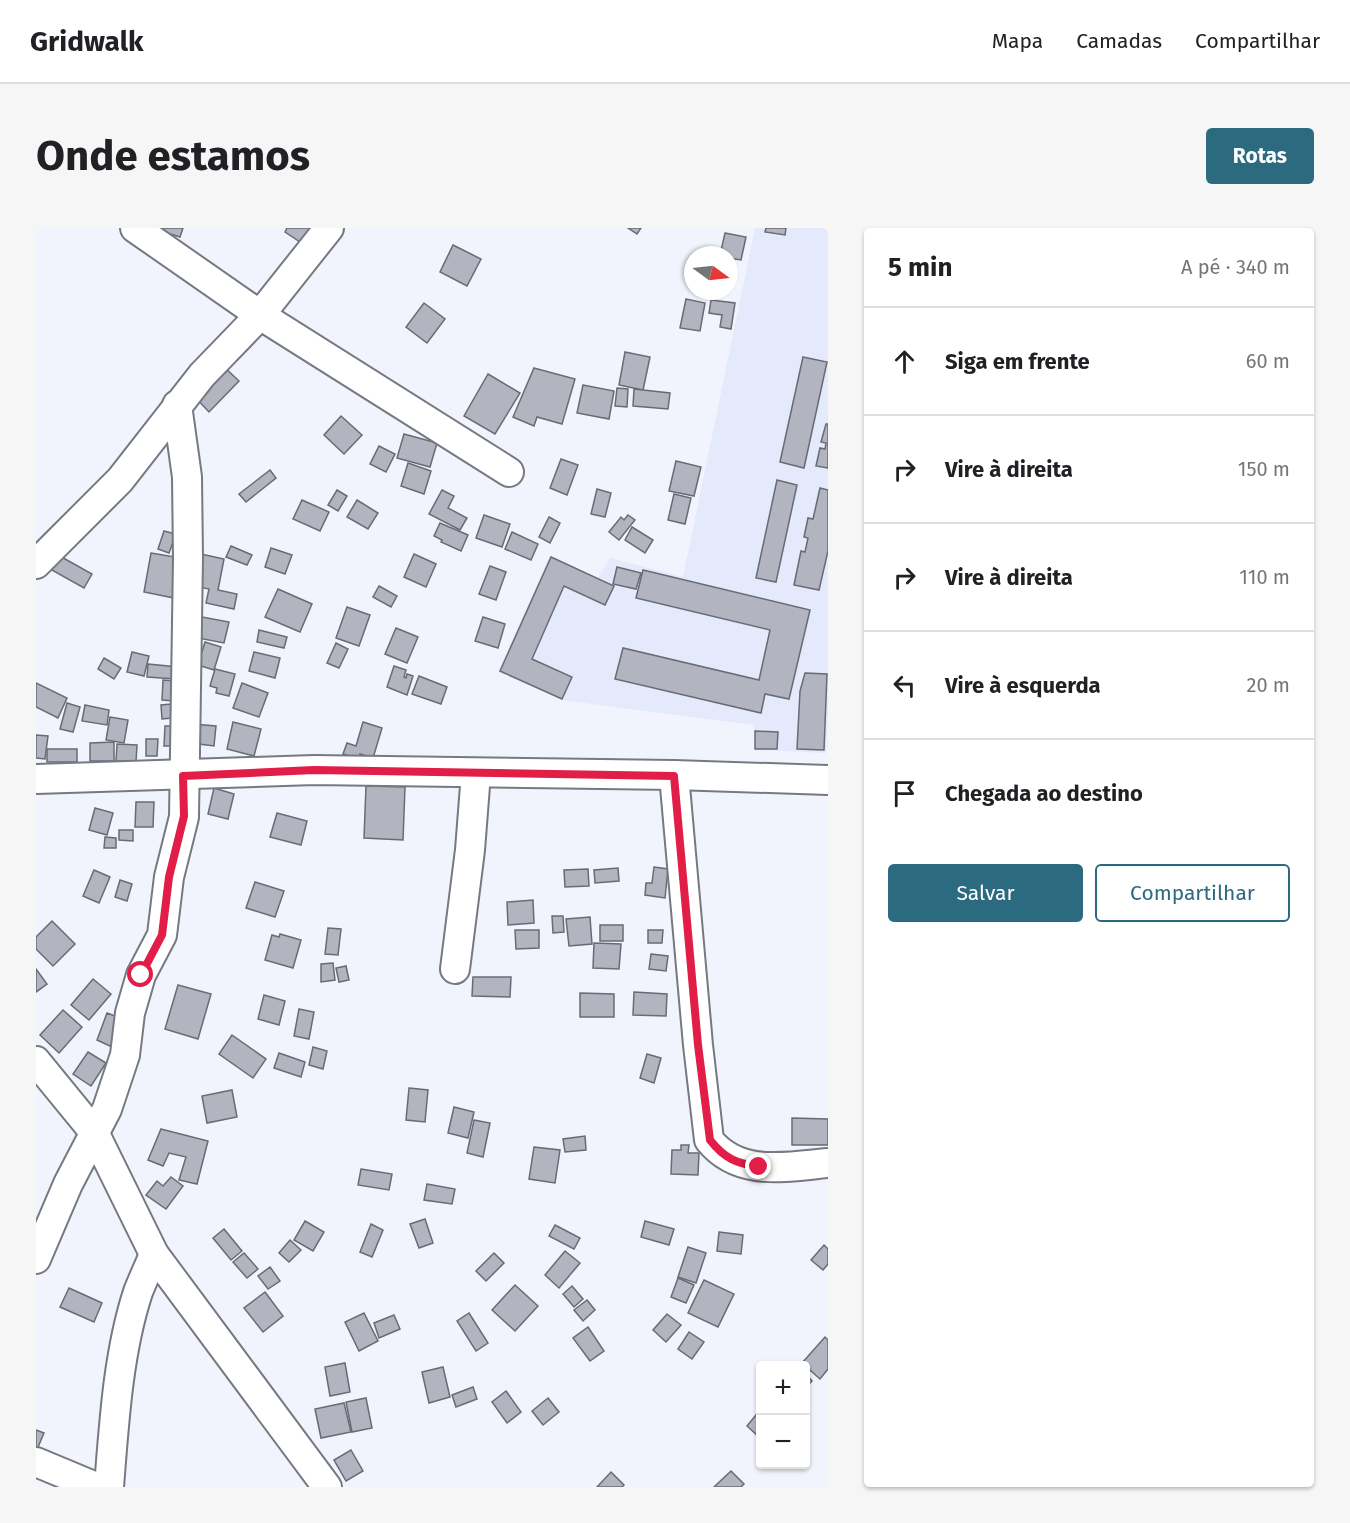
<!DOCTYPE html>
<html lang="pt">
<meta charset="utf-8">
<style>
:root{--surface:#fff;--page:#f6f6f6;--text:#202124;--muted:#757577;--line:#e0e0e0;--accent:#2c6a80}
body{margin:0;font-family:"Fira Sans",sans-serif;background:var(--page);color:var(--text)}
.controls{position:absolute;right:18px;bottom:18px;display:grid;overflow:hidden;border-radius:6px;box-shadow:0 2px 4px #0004}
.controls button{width:54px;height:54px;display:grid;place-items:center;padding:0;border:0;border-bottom:2px solid var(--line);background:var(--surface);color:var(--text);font:30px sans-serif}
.compass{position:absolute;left:648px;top:18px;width:54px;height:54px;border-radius:50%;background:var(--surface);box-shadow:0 2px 4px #0004;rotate:105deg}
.stop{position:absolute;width:18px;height:18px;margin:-14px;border:4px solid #e11d48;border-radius:50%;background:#fff}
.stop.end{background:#e11d48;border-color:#fff;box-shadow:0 2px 6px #0008}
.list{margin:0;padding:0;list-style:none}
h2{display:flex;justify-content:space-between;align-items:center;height:78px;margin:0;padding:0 24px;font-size:26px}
h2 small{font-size:20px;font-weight:400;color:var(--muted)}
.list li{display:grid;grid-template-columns:39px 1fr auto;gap:18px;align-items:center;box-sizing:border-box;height:108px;padding:0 24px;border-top:2px solid var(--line)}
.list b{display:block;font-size:22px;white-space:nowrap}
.list em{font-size:20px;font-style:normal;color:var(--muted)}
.actions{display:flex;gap:12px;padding:18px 24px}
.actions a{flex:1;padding:14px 0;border:2px solid var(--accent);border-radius:6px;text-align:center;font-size:21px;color:var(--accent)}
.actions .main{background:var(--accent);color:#fff}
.icon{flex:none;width:33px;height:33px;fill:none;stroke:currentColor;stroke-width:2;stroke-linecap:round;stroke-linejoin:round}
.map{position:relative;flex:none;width:792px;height:1259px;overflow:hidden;border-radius:6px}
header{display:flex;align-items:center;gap:36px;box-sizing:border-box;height:84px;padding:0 30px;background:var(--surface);border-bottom:2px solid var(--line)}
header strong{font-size:28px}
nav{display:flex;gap:33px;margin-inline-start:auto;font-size:21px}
.intro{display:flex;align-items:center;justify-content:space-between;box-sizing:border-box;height:144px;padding:0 36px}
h1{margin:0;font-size:42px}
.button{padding:15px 27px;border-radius:6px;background:var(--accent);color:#fff;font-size:21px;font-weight:700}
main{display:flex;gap:36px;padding:0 36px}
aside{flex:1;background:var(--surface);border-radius:6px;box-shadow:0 2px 4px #0004}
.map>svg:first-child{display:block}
.built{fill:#e4e9fb}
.building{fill:#b2b5bf;stroke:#686b74;stroke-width:1.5}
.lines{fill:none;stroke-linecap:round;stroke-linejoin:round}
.minor-casing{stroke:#767982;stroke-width:32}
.minor{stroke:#fff;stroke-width:28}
.route{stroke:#e11d48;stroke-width:8}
</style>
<header>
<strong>Gridwalk</strong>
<nav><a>Mapa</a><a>Camadas</a><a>Compartilhar</a></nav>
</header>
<div class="intro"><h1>Onde estamos</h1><a class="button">Rotas</a></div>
<main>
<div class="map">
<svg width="792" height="1259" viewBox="0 0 792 1259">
<rect width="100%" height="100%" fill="#f2f4fd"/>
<polygon class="built" points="719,0 792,0 792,486 790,525 718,522 718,497 525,472 462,444 514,327 562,350 574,330 647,349"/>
<g class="building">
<polygon points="115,0 147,0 144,9"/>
<polygon points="251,0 277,0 267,16 249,4"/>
<polygon points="592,0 605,0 601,6"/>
<polygon points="730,0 750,0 749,7 729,4"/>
<polygon points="689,5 710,9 705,32 693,30 693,27 684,27"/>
<polygon points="417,17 445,31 431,58 404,44"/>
<polygon points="650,71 669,75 664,103 644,100"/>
<polygon points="675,72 699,75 695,101 684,99 686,87 673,85"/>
<polygon points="388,75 409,91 391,115 370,99"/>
<polygon points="589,124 614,129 607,162 583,157"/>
<polygon points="767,129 791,134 768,240 744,234"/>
<polygon points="186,137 203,153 173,184 157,167"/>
<polygon points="498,140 539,151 526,196 501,189 498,198 477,189"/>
<polygon points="452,146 484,165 459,206 428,188"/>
<polygon points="547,157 578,163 573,191 541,185"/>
<polygon points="581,160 592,161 591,179 579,178"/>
<polygon points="598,161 634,165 632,181 597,178"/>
<polygon points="305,188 326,207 308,226 288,207"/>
<polygon points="790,196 792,196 792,240 780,238 784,220 789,221 790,215 785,214"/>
<polygon points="368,206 401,215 394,239 361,230"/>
<polygon points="343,218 359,226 350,244 334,236"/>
<polygon points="525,231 542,237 531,267 514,260"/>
<polygon points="640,233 665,239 658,268 633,263"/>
<polygon points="372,235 395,243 388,266 365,258"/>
<polygon points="234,242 240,250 210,274 203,266"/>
<polygon points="741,252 761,257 740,354 720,350"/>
<polygon points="784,260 792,262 792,323 783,362 758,357 765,323 769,324 772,310 768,309 772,290 777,291"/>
<polygon points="561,261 575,265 569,289 555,286"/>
<polygon points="301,262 311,268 302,283 292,277"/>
<polygon points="406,262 418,268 412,280 431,290 424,302 393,286"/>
<polygon points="638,266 655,270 649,296 632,292"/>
<polygon points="266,272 293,284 284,303 257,291"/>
<polygon points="321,272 342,285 332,301 311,289"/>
<polygon points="448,287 474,296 466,319 440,310"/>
<polygon points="592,287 599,292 583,312 573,304 585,289 588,292"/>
<polygon points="513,289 524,295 514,315 503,309"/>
<polygon points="404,295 432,307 425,323 405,314 406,312 398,308"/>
<polygon points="596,299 617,312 609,325 589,312"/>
<polygon points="128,303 140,306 133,325 122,321"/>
<polygon points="476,304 502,316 495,332 469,321"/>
<polygon points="195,318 216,327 211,337 190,329"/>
<polygon points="235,320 256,327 249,346 229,339"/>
<polygon points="115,325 145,330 138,370 108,364"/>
<polygon points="165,326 188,331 182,362 201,366 198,381 170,375 173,361 158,358"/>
<polygon points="378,326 400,336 390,359 368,349"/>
<polygon points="22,327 56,346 48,360 14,341"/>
<polygon points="515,329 578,358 569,377 528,358 496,431 536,449 526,471 464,443"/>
<polygon points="454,338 470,344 460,372 443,366"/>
<polygon points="581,339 605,345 600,361 577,356"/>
<polygon points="607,342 774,382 753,471 729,466 725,485 579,451 587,420 723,452 734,402 600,370"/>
<polygon points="343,358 361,368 355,379 337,369"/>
<polygon points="242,361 276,376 264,404 229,389"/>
<polygon points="311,379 334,387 323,418 300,410"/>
<polygon points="166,389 193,394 188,415 162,410"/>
<polygon points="447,389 469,396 462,420 439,413"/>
<polygon points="360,400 382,409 371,435 349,426"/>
<polygon points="223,402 251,409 248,420 221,414"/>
<polygon points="169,414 185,419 178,442 162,437"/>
<polygon points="300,415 312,421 303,440 291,435"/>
<polygon points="96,424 113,428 108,448 91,444"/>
<polygon points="218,424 244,430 239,450 213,443"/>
<polygon points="68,430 85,440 78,451 62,441"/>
<polygon points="112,436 142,439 140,451 111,449"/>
<polygon points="358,438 370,442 368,449 370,450 371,446 377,448 371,467 351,459"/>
<polygon points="179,441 199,446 193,468 180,465 181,460 174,458"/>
<polygon points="769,445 791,446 788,522 761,521 764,463"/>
<polygon points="383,448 411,459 405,476 376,466"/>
<polygon points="127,452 140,453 139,473 126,472"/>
<polygon points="0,455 31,470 22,490 0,479"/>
<polygon points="206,455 232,465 223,489 197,480"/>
<polygon points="31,475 44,479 37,504 24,501"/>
<polygon points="135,476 136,490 126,491 125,477"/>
<polygon points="49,477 73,482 71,497 46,493"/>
<polygon points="74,489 92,492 88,515 70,512"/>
<polygon points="197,494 225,501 218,528 191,521"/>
<polygon points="327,494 346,500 337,530 324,526 323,531 307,526 311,515 320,518"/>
<polygon points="157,496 180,498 178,518 155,515"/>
<polygon points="129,498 139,498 138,518 128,518"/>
<polygon points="719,503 742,504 741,521 719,521"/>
<polygon points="0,507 12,508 9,531 0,530"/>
<polygon points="110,511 122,511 121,528 110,528"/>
<polygon points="78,514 78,533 54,533 54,515"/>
<polygon points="81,516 101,517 100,534 80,533"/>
<rect x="11" y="521" width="30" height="13"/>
<polygon points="330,558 369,559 367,612 328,610"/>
<polygon points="178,560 198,566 192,591 172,586"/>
<polygon points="100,574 118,574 117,599 99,599"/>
<polygon points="59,580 77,585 71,607 53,602"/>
<polygon points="241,585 271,593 265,617 234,609"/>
<polygon points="83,602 97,602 97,613 83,612"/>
<polygon points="69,609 80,610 80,620 68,620"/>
<polygon points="618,639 632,641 629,670 609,667 610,655 616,655"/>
<polygon points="582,640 583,653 559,655 558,642"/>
<polygon points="552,641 553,658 529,659 528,642"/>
<polygon points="58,642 74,649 63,675 47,668"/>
<polygon points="84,652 96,656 91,673 79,669"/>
<polygon points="219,654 248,663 239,689 210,680"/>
<polygon points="497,672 498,695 472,697 471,674"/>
<polygon points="516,688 527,688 528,704 517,705"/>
<polygon points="554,689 556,716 533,718 530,691"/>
<polygon points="16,693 39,716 17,738 0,721 0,709"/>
<rect x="564" y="697" width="23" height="16"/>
<polygon points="292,700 305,701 302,727 289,726"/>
<polygon points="479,702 503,702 503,720 480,721"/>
<polygon points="612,702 627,702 626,715 612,715"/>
<polygon points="244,706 265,712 257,740 229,732 236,707 243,709"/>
<polygon points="558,715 585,716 583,741 557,740"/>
<polygon points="615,726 632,728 630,743 613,741"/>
<polygon points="297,735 299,752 285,754 285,736"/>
<polygon points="310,738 313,752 303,754 300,740"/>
<polygon points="0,741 11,756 0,764"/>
<polygon points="437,749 475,749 474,769 436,768"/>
<polygon points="57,751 75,766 53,792 35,777"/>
<polygon points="142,757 175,766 162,811 129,801"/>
<polygon points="598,764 631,766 630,788 597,787"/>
<polygon points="544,765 578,766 578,789 544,789"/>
<polygon points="228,767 249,773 243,797 222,791"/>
<polygon points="263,781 278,784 273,811 258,808"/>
<polygon points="27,782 46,799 23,825 4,807"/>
<polygon points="71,785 87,791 76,819 61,812"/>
<polygon points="196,807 230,831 217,850 183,826"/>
<polygon points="277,819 291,823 287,841 273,837"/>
<polygon points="52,824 70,835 55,858 37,846"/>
<polygon points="243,825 269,834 265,849 238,840"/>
<polygon points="611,826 625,830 618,855 604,850"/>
<polygon points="373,860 392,862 389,894 370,892"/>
<polygon points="196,862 201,889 171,895 166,868"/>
<polygon points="418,879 438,884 432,910 412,905"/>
<polygon points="756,890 792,891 792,917 756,917"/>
<polygon points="438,892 454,895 447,929 431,925"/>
<polygon points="125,901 172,913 161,956 143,952 150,929 133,925 127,938 112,932"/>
<polygon points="549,908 550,922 529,924 527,911"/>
<polygon points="645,917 653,917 652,925 663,925 662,947 635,946 636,922 645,922"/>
<polygon points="498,919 524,922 519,955 493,951"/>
<polygon points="325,941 356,946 353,962 322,957"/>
<polygon points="135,949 147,958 130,981 110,967 121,953 127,958"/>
<polygon points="391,956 419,961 416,976 388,972"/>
<polygon points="389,991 397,1015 383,1020 374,996"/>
<polygon points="269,993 288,1004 277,1023 258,1012"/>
<polygon points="609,993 638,1001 633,1017 605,1009"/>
<polygon points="335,996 347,1002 336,1029 324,1024"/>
<polygon points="519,997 544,1010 538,1021 513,1008"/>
<polygon points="188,1001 206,1023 195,1032 177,1010"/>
<polygon points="683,1004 707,1007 705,1026 681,1023"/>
<polygon points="254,1012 265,1022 253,1034 243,1025"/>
<polygon points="788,1017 792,1021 792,1036 787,1042 775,1032"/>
<polygon points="652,1019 670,1025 660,1055 642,1049"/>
<polygon points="529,1023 544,1035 523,1060 509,1047"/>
<polygon points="208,1025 222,1041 211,1050 197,1034"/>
<polygon points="458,1025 468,1035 450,1053 440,1043"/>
<polygon points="234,1039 244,1053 232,1061 222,1048"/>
<polygon points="642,1050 658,1057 650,1075 635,1069"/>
<polygon points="668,1052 698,1066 682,1099 652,1085"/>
<polygon points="479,1057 502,1078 479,1103 456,1082"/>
<polygon points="536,1058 547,1071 538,1079 527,1066"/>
<polygon points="33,1060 66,1075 58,1094 24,1079"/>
<polygon points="229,1064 247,1088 227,1104 208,1080"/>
<polygon points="551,1072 559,1082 547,1093 538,1082"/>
<polygon points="328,1085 342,1113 323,1123 309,1094"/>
<polygon points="433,1085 452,1115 440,1123 421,1093"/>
<polygon points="631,1086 645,1097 630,1114 617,1102"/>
<polygon points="358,1087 364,1101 343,1110 338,1095"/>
<polygon points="552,1099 568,1123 554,1133 537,1110"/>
<polygon points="653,1104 668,1114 656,1131 642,1121"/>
<polygon points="789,1109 792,1112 792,1141 784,1151 766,1135"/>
<polygon points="309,1135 314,1164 294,1168 289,1139"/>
<polygon points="407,1139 414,1169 393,1175 386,1144"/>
<polygon points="770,1146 776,1153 770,1159"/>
<polygon points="437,1159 441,1171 420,1179 416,1167"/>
<polygon points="470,1163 485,1184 471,1195 456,1174"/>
<polygon points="330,1170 336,1200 316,1204 310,1174"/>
<polygon points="512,1170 523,1184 507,1197 496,1183"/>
<polygon points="308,1175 315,1204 285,1210 279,1181"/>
<polygon points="724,1182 724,1210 711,1198"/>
<polygon points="0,1202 8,1205 0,1224"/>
<polygon points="315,1222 327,1243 310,1253 298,1232"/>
<polygon points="695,1243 708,1256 705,1259 678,1259"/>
<polygon points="575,1244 588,1257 586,1259 561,1259"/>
</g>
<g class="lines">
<defs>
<g id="minor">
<polyline points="99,0 224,87 473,244"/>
<polyline points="0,336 84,252 166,147 224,87 293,0"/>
<path d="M638 547 662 817 673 912C703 949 749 939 792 935"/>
<polyline points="0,551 278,542 638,547 792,552"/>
<polyline points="419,741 434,622 440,545"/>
<polyline points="0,833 58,904 118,1026 291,1259"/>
<polyline points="0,1031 32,956 71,881 89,827 94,785 105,747 126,707 133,649 148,589 152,330 151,249 141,177"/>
<polyline points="0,1234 60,1259"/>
<path d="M73 1259C78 1196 82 1125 102 1064 107 1051 113 1039 118 1026"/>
</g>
</defs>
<use href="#minor" class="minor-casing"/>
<use href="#minor" class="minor"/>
</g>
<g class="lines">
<path class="route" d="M105 747 126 707 133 649 148 588 147 548 278 542 638 548 662 817 674 912C689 931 700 935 723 939"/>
</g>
</svg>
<div class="controls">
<button>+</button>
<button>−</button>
</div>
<svg class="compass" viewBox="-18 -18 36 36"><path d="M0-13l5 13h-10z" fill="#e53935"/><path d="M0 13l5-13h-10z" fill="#757577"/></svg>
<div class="stop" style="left:105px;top:747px"></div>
<div class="stop end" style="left:723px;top:939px"></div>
</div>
<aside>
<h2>5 min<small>A pé · 340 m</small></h2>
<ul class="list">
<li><svg class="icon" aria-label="ahead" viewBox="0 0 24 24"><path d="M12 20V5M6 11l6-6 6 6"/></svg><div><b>Siga em frente</b></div><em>60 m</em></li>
<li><svg class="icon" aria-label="right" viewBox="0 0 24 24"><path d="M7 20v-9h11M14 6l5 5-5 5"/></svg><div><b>Vire à direita</b></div><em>150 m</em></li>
<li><svg class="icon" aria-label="right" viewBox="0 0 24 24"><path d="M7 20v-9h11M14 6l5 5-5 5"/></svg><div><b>Vire à direita</b></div><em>110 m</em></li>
<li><svg class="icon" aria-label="left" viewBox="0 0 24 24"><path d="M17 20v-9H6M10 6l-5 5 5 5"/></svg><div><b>Vire à esquerda</b></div><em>20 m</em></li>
<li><svg class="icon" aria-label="arrive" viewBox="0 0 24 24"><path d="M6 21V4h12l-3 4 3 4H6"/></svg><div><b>Chegada ao destino</b></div></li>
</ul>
<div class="actions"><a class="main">Salvar</a><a>Compartilhar</a></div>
</aside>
</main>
